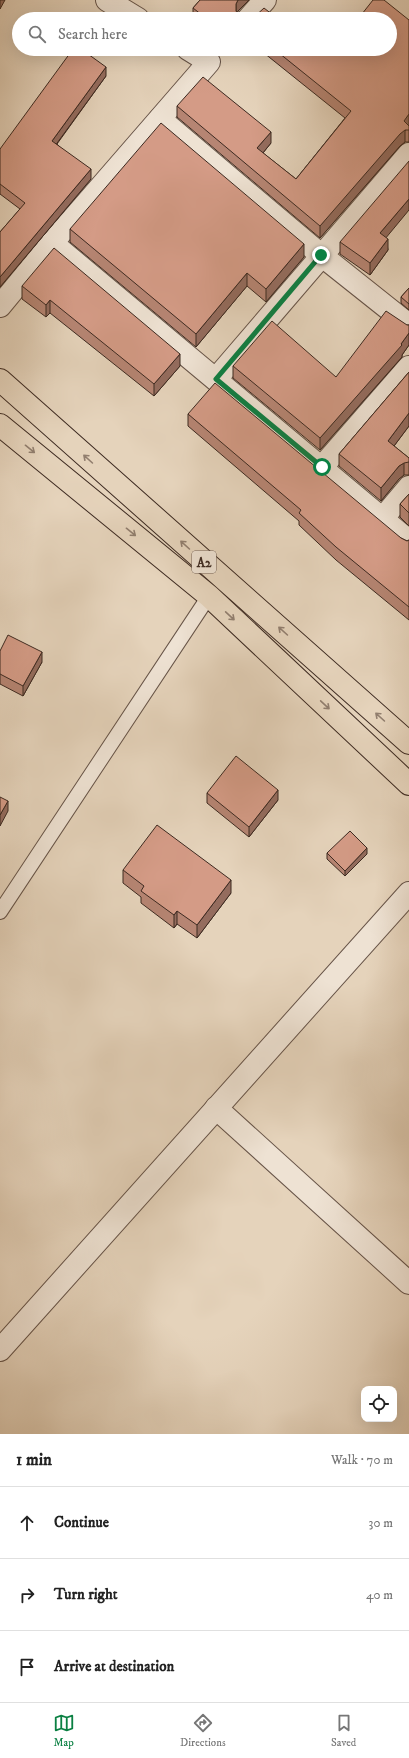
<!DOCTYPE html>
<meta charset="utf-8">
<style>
:root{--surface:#fff;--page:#f2f2f2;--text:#222;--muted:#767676;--line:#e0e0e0;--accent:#0b8043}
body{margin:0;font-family:"IM FELL DW Pica",serif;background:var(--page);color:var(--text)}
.controls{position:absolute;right:12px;bottom:12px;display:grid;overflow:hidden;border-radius:8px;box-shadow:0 4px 16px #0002}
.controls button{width:36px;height:36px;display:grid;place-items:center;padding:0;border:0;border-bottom:1px solid var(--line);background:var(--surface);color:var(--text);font:20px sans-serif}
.stop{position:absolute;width:12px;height:12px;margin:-9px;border:3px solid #0b8043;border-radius:50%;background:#fff}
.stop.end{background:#0b8043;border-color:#fff;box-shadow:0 1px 4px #0008}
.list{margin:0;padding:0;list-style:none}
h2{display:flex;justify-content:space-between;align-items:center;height:52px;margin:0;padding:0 16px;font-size:17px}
h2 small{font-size:13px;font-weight:400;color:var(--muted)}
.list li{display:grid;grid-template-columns:26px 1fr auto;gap:12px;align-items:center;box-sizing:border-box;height:72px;padding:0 16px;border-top:1px solid var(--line)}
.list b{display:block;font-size:15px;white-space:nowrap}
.list em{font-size:13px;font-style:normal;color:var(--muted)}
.icon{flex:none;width:22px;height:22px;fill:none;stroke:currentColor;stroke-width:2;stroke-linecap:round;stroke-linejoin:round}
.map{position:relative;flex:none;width:409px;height:1434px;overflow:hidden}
.search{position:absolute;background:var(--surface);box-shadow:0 4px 16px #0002;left:12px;right:12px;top:12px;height:44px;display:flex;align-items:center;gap:10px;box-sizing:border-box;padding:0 14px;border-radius:22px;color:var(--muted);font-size:15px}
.sheet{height:268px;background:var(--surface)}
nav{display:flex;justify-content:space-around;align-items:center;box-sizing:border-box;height:56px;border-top:1px solid var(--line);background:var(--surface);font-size:11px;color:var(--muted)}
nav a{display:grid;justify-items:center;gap:2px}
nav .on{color:var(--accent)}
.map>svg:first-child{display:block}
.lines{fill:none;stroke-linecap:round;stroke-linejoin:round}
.lane-casing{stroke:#675448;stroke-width:16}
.street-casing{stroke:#675448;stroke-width:24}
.highway-casing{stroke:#3d2a21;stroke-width:24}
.lane{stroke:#eee2d3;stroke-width:14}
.street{stroke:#eee2d3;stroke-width:22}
.highway{stroke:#e5d3bb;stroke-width:22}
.wall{fill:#b68573;stroke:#3d2a21}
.shaded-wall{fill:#946c5e;stroke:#3d2a21}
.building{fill:#d49b86;stroke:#3d2a21}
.oneway{stroke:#917e6e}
.route{stroke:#0b8043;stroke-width:5}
.labels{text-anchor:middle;stroke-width:3;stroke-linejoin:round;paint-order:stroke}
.shield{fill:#eee2d3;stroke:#726156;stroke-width:1}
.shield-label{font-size:13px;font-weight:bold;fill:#3d2a21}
</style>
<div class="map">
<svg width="409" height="1434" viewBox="0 0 409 1434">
<rect width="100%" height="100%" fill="#e5d3bb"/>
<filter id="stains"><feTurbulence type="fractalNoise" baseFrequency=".005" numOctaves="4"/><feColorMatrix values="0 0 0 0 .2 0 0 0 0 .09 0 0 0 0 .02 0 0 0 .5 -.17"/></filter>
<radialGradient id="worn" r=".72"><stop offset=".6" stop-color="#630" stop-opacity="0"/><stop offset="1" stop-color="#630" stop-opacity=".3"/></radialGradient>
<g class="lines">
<defs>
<polyline id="lane" points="0,912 209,596"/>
<g id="street">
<polyline points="107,0 138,19"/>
<polyline points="248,19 265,0"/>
<polyline points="160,119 321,255 409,325"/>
<polyline points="52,243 409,541"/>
<polyline points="0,306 52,243 209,62 188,49"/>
<polyline points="216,379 409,154"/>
<polyline points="322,467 409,367"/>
<polyline points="383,518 409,487"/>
<polyline points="216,1108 409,1283"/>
<polyline points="0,1350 409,893"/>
</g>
<g id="highway">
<polyline points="0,380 409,743"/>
<polyline points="0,425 209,596 409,784"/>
</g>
</defs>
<use href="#lane" class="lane-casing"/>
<use href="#street" class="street-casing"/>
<use href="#highway" class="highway-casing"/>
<use href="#lane" class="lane"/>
<use href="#street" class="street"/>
<use href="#highway" class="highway"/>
</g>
<g class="wall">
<polygon points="200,0 249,0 238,11 237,13 240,17 245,19 193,19 193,8"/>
<polygon points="409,20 409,142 405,142 400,146 320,238 177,117 177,106 271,143 263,153 296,179 345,118 259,49 316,49 320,52"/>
<polygon points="106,76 57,144 91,179 0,287 0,232 20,209 0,194 0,149"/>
<polygon points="70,229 304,257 266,302 247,286 196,347 70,242"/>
<polygon points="386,238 388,250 370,275 340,254 340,242"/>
<polygon points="22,286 180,366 154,396 50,313 46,317 22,299"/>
<polygon points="409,288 409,310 401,303 401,297"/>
<polygon points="407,325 409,325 409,345 402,355 402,357 320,450 233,378 233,366 336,377"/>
<polygon points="409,372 409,426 394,446 409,458 409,475 404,475 399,479 381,501 339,466 339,454"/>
<polygon points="188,414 401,538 407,541 409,540 409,620 336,560 299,525 299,521 188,426"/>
<polygon points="409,494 409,526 400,517 400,504"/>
<polygon points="0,651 42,662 23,696 0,684"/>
<polygon points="207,793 278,800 249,837 207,803"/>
<polygon points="327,853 367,854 345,876 327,859"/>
<polygon points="123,870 231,893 197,938 177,924 174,928 141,903 141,897 123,883"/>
</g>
<g class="shaded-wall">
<polygon points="0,0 5,0 0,9"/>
<polygon points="238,0 249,0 238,11 236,16 236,4"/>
<polygon points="229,14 229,19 225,19"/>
<polygon points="106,67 106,76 52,150 52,141"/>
<polygon points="409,114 409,126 405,131 405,142 400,146 320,238 320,226"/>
<polygon points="271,132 271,143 257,160 257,148"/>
<polygon points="91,169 91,179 0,287 0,277"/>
<polygon points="409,199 409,210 380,245 380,233"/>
<polygon points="388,239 388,250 370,275 370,263"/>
<polygon points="304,244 304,257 266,302 266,289"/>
<polygon points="247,273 247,286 196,347 196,334"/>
<polygon points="50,300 50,313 46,317 46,305"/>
<polygon points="409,333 409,345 402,355 402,357 320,450 320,438 401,344"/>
<polygon points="180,354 180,366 154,396 154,384"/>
<polygon points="409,413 409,426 388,454 388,441"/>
<polygon points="404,463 404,475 399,479 381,501 381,488 399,466"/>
<polygon points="42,652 42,662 23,696 23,686"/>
<polygon points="278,790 278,800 249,837 249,827"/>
<polygon points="8,801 8,811 0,826 0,815"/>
<polygon points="367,848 367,854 345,876 345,871"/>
<polygon points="231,880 231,893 197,938 197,925"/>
<polygon points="177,911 177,924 174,928 174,915"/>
</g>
<g class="building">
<polygon points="200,0 238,0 236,4 236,11 240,17 245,19 236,19 229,14 225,19 207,19 193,8"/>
<polygon points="373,0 384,0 409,20 409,114 404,121 409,126 409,130 405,130 400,134 320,226 177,106 203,77 271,132 257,148 296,179 351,111 274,49 316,49 320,52 322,49 390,49 390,19 358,19"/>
<polygon points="264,8 278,19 252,19"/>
<polygon points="73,49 81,49 106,67 52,141 91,169 0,277 0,232 25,203 0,184 0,149"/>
<polygon points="161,123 304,244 266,289 247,273 196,334 70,229"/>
<polygon points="409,161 409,199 380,233 388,239 370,263 340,242"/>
<polygon points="54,248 180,354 154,384 50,300 46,305 22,286"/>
<polygon points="409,288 409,304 401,297"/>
<polygon points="386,311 407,325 409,325 409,333 401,344 402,345 320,438 233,366 272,321 336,377"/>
<polygon points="409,372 409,413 388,441 409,458 409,462 404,463 399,466 381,488 339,454"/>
<polygon points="215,383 401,538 407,541 409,540 409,607 336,547 299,513 301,510 188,414"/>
<polygon points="409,494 409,513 400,504"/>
<polygon points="8,635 42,652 23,686 0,674 0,651"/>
<polygon points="236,756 278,790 249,827 207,793"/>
<polygon points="0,797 8,801 0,815"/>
<polygon points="157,825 231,880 197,925 177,911 174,915 141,891 144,886 123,870"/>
<polygon points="350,831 367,848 345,871 327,853"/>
</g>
<defs><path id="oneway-shaft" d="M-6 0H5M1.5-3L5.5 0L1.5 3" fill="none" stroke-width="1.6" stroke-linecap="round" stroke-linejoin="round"/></defs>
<g class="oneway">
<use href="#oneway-shaft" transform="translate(30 449) rotate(39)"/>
<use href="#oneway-shaft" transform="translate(88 459) rotate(-138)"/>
<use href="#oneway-shaft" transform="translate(131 532) rotate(39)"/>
<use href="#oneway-shaft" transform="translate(185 545) rotate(-138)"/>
<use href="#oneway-shaft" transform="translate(230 616) rotate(43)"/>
<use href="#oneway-shaft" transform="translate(283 631) rotate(-138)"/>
<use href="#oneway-shaft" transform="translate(325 705) rotate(43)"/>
<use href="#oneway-shaft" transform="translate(380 717) rotate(-138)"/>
</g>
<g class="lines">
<polyline class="route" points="321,255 216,379 322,467"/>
</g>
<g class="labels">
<rect class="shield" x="192" y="551" width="24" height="22" rx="3"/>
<g class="shield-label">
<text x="204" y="567">A2</text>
</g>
</g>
<rect width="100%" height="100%" filter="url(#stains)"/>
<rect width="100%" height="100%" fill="url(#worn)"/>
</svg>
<div class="controls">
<button><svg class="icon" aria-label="locate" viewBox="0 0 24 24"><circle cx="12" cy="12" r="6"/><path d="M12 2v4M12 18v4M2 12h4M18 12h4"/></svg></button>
</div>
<div class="stop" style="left:322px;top:467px"></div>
<div class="stop end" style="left:321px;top:255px"></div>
<div class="search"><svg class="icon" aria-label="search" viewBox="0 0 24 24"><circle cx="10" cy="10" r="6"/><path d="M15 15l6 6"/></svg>Search here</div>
</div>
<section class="sheet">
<h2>1 min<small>Walk · 70 m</small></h2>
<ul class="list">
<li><svg class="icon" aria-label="ahead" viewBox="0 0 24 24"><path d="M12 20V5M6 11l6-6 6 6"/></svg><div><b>Continue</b></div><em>30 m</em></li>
<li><svg class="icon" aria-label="right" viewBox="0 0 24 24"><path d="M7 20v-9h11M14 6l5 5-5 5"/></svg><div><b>Turn right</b></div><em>40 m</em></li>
<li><svg class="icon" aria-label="arrive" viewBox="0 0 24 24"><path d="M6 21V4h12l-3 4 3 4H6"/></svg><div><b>Arrive at destination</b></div></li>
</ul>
</section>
<nav>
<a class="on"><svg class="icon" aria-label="map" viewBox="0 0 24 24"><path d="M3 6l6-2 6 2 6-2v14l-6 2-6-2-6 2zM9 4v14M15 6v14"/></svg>Map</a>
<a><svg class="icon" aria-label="directions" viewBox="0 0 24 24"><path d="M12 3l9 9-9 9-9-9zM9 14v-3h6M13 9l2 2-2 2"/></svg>Directions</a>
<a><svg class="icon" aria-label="saved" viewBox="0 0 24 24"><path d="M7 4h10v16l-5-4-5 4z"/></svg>Saved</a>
</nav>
